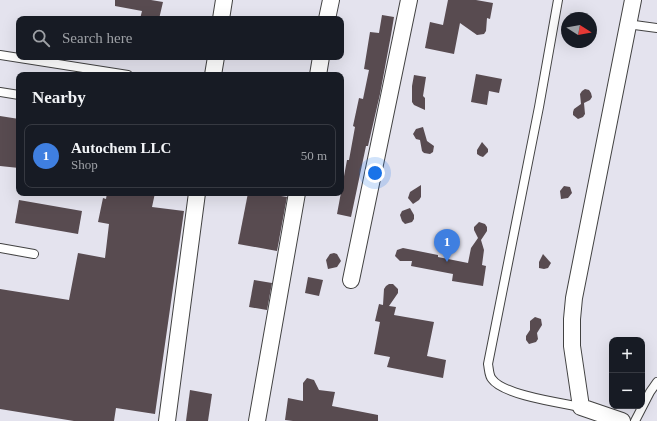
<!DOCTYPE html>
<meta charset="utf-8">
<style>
:root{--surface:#171b24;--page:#20242c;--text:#f1f3f6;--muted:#9ea1a6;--line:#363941;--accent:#c521a8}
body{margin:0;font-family:Georgia,serif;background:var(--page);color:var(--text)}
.controls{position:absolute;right:12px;bottom:12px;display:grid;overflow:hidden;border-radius:8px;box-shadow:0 4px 16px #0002}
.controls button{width:36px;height:36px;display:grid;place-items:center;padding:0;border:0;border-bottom:1px solid var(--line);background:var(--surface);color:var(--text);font:20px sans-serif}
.compass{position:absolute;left:561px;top:12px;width:36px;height:36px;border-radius:50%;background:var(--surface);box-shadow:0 4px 16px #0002;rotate:101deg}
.you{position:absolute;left:375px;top:173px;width:14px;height:14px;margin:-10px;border:3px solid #fff;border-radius:50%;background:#1a73e8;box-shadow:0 0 0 6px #1a73e833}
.badge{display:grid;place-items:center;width:26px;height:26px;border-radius:50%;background:var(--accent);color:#fff;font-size:13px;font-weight:700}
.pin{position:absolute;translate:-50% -33px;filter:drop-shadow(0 1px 2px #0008)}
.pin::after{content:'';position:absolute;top:21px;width:14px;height:12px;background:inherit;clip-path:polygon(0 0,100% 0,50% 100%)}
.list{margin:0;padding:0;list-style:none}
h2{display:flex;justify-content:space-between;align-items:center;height:52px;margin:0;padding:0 16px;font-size:17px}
h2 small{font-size:13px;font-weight:400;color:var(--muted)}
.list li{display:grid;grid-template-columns:26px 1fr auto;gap:12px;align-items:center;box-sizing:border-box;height:64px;margin:0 8px 8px;padding:0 8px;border:1px solid var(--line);border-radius:8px}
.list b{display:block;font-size:15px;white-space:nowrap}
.list p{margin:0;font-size:13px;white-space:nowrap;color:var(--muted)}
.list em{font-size:13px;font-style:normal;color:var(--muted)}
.icon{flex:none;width:22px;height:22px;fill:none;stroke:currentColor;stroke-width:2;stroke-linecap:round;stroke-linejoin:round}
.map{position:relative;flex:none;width:657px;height:421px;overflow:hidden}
.search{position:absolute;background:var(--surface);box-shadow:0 4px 16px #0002;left:16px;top:16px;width:328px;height:44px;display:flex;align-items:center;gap:10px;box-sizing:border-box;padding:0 14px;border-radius:8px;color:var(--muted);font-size:15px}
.panel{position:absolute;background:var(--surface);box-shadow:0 4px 16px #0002;left:16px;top:72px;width:328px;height:124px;border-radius:8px}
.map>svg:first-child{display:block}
.industrial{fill:#e4e3ee;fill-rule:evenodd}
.building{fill:#584b50}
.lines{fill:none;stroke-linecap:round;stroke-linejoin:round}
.service-casing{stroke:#424242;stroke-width:10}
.minor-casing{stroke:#424242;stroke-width:18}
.service{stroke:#fff;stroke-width:8}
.minor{stroke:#fff;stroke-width:16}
</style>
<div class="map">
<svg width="657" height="421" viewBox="0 0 657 421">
<rect width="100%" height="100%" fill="#fff1f1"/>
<path class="industrial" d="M0 0H657V421H0ZM567 18H591V42H567ZM19 19H341V57H19ZM19 75H341V193H19ZM612 340H642V406H612Z"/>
<g class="building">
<polygon points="115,0 151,0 163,2 159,19 140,19 142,11 115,6"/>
<polygon points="448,0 476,0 493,3 490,19 487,18 486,31 484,34 477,35 460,23 454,54 425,48 430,22 443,25"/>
<polygon points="382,15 394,17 391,35 380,94 368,146 366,146 351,217 337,214 347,160 349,160 355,127 353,126 359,98 363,99 369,70 364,69 370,32 379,33"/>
<polygon points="476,74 502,79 499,93 489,91 487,105 471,102"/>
<polygon points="414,75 426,77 423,96 425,98 425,110 414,105 412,102 412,86"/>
<polygon points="585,89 589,90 591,93 592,97 590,100 584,103 585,114 583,117 578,119 573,115 573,112 574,109 581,104 580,94 582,91"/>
<polygon points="0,116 19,119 19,168 0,166"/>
<polygon points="423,127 427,141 434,146 433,152 430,154 424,153 422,151 420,140 416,139 413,134 416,129"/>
<polygon points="482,142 488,149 488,152 483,157 480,156 477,154 477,150"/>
<polygon points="421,185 421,197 419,200 413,204 408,198 410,192"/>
<polygon points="564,186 570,187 572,193 568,198 561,199 560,191"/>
<polygon points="107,193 155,193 152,207 184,211 155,414 116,408 114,421 74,421 0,409 0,289 69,300 78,253 105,258 109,224 98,222 103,198 106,199"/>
<polygon points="248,193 263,193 287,197 277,251 238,244"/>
<polygon points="19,200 82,211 78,234 15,223"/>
<polygon points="410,208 414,215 414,219 412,222 405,224 402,221 400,215 402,211"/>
<polygon points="479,222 485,224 487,227 487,231 481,240 484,250 482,265 486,266 483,286 452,281 453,274 411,266 412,261 400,261 395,256 397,250 403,248 438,255 438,257 468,263 471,248 478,238 474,230 474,227"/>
<polygon points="334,253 337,254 341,261 337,267 328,269 326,260 330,254"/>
<polygon points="543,254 551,263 548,268 544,269 539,268 539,262"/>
<polygon points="308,277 323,280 319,296 305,293"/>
<polygon points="254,280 272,283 267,310 249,307"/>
<polygon points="389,284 393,284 398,289 398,293 389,306 396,307 394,315 434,322 427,356 446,360 443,378 387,367 390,357 374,354 380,322 375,321 379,304 383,305 384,289 386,286"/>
<polygon points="535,317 541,319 542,325 537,333 538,339 536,342 529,344 526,340 526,336 530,330 530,321"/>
<polygon points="307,378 314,380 319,390 335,392 332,406 378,415 378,421 293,421 285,420 288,398 303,401 303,383"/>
<polygon points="190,390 212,394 208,421 186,421"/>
</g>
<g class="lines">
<defs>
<g id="service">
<path d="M558 0 539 107 488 364C489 369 489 376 492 379 503 395 561 403 581 407"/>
<polyline points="627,24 657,28"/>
<polyline points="0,55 128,75"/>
<polyline points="0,92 19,95"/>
<polyline points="0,248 34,254"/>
<polyline points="635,421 650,392 657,382"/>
</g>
<g id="minor">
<polyline points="221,19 224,0"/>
<polyline points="327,19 331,0"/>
<polyline points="213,75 216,57"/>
<polyline points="318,75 321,57"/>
<polyline points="351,280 409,0"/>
<polyline points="167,421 197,193"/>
<polyline points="257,421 297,193"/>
<polyline points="622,421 581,407 572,346 572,319 574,298 633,0"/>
</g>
</defs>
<use href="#service" class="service-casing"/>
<use href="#minor" class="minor-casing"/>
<use href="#service" class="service"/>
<use href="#minor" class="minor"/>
</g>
</svg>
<div class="controls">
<button>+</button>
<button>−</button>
</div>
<svg class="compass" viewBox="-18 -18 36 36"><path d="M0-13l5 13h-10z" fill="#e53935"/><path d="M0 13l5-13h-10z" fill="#9ea1a6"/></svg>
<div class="you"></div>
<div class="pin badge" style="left:447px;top:262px;background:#3f7fe0">1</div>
<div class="search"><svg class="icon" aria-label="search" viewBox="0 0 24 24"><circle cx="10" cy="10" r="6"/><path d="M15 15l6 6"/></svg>Search here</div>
<section class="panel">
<h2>Nearby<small></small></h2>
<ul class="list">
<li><span class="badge" style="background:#3f7fe0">1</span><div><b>Autochem LLC</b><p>Shop</p></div><em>50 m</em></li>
</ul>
</section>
</div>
